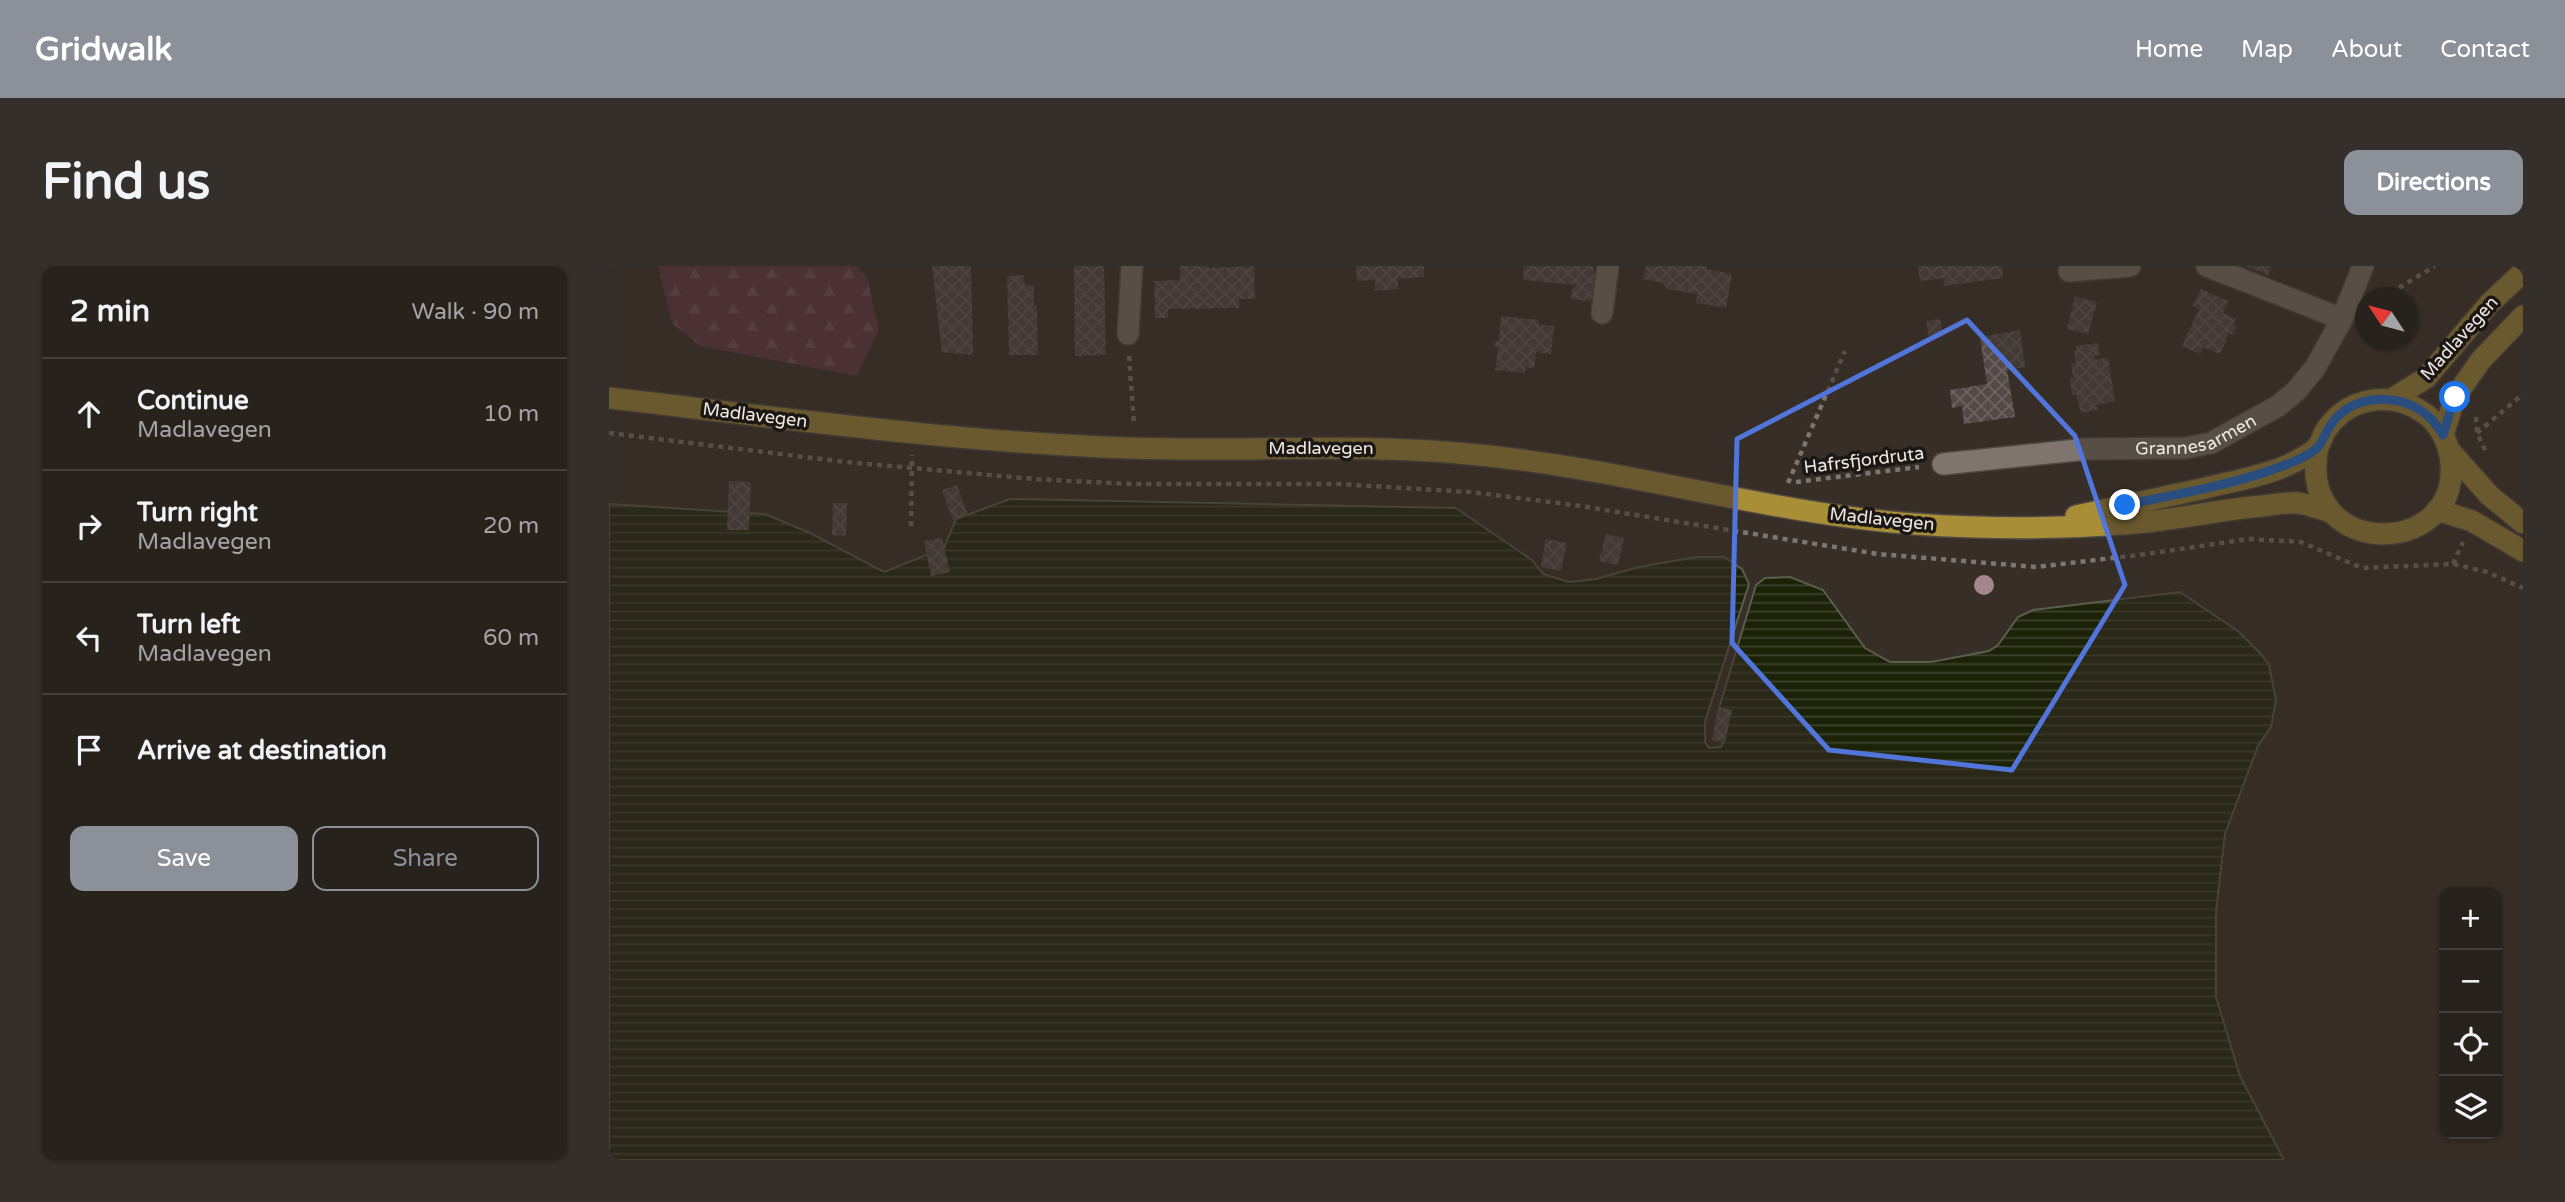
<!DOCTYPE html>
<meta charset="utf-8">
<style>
:root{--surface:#28221d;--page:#342f2a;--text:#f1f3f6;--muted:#a5a4a4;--line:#443f3b;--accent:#8c9099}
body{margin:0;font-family:"Varela Round",sans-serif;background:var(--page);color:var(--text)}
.controls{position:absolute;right:21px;bottom:21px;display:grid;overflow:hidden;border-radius:14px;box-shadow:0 2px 5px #0004}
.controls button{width:63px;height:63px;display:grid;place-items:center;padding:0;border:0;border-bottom:2px solid var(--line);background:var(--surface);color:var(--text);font:35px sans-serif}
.compass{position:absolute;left:1746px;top:21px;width:63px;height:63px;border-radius:50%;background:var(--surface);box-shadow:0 2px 5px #0004;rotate:306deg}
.stop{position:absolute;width:21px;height:21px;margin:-16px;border:5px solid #1a73e8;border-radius:50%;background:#fff}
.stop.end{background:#1a73e8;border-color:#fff;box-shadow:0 2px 7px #0008}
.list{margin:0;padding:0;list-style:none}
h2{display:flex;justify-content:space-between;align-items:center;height:91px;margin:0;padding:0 28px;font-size:30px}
h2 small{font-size:23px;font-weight:400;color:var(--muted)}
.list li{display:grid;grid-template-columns:46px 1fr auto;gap:21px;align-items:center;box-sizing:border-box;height:112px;padding:0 28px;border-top:2px solid var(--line)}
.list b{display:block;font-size:26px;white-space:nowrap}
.list p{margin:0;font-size:23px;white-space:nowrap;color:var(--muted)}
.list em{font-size:23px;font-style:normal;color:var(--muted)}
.actions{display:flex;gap:14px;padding:21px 28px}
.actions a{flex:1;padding:16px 0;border:2px solid var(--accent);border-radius:14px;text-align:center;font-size:24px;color:var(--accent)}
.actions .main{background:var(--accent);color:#fff}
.icon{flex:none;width:38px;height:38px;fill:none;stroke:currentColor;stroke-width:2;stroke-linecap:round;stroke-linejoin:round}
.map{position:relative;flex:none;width:1914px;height:894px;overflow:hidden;border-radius:14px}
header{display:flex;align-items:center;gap:42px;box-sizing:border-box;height:98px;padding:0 35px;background:var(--accent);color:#fff}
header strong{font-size:33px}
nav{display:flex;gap:38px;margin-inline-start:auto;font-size:24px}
.intro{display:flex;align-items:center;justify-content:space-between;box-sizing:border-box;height:168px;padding:0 42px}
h1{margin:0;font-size:49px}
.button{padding:18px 32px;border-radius:14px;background:var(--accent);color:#fff;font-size:24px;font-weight:700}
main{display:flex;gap:42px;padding:0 42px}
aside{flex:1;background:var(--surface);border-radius:14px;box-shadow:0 2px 5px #0004}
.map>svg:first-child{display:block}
.forest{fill:url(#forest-firs)}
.water{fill:url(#water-rules);stroke:#5b5e4a;stroke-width:2}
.building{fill:url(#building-cross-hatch)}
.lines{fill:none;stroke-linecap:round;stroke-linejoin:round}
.minor-casing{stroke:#504943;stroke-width:24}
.major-casing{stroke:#504943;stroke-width:24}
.path{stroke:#7d7570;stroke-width:4.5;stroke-dasharray:5 5;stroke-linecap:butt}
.minor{stroke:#7f756e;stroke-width:21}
.major{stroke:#a98e38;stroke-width:21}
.tree{fill:#a3868b}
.route{stroke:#1a73e8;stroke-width:9}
.marked{fill:none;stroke:#5275db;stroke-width:5;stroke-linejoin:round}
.labels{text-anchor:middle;stroke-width:7;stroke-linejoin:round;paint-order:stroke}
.street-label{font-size:18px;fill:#efe9e5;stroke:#1b1714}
</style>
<header>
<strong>Gridwalk</strong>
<nav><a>Home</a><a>Map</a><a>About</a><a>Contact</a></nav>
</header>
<div class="intro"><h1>Find us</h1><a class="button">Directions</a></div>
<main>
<aside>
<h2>2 min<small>Walk · 90 m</small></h2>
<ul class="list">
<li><svg class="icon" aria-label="ahead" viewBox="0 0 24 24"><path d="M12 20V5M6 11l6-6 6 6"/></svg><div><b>Continue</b><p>Madlavegen</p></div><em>10 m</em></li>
<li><svg class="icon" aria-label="right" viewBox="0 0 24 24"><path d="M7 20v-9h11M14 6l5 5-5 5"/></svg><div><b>Turn right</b><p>Madlavegen</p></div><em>20 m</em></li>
<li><svg class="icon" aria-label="left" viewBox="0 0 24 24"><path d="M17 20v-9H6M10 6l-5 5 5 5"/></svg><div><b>Turn left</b><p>Madlavegen</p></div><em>60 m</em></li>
<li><svg class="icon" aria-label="arrive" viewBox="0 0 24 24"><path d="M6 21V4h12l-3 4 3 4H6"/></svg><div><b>Arrive at destination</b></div></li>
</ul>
<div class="actions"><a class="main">Save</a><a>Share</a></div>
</aside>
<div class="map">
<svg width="1914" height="894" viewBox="0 0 1914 894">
<defs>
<pattern id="forest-firs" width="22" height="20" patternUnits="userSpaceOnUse" patternTransform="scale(1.75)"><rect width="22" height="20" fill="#643545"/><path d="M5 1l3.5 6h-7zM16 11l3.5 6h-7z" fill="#7a5260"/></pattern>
<pattern id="water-rules" width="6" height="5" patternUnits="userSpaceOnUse" patternTransform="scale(1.75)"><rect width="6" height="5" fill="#1c2208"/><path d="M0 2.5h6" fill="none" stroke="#3d422c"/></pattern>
<pattern id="building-cross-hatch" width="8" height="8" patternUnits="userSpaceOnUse" patternTransform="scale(1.75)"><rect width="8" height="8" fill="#554947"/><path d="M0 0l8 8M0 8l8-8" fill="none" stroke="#6e6361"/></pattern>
</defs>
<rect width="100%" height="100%" fill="#362e27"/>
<polygon class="forest" points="49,0 247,0 258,11 270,63 248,110 91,80 63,57"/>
<polygon class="water" points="401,233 847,242 923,294 934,308 960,316 987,313 1030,301 1087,291 1115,291 1133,303 1140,318 1096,456 1096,476 1100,482 1112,481 1114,477 1110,442 1147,319 1156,312 1181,311 1214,324 1256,382 1281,396 1322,396 1380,385 1389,379 1409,351 1424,344 1571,326 1630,366 1653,389 1660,399 1667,434 1662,461 1649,480 1616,568 1607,646 1607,731 1631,810 1675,894 0,894 0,238 156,248 201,267 275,306 335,282 347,253"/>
<g class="building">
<polygon points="323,0 362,0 364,89 333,86"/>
<polygon points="465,0 495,0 497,89 466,90"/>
<polygon points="571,0 599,0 599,2 645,0 646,33 630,33 630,42 559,43 559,52 546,52 545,15 571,14"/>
<polygon points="747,0 815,0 815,11 789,13 789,23 766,25 766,14 748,15"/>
<polygon points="915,0 985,0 984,7 990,7 988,36 962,33 963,24 967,19 914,14"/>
<polygon points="1037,0 1098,0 1098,3 1123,8 1117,42 1087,37 1088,28 1058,23 1054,17 1034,13"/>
<polygon points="1309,0 1393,0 1394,12 1335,20 1334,12 1311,15"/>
<polygon points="1636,0 1662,0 1659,9"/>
<polygon points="415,9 416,19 425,19 425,39 428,39 429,89 400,89 398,10"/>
<polygon points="1592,23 1619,35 1614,47 1627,53 1624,59 1628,61 1624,69 1620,67 1611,88 1594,81 1591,88 1573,80 1590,43 1584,40"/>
<polygon points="1466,31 1488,36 1479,68 1458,63"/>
<polygon points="892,50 930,54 929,58 945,60 942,88 927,86 925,102 917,101 916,107 886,104 889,83 884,78 890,74"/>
<polygon points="1331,53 1334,70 1320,73 1317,55"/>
<polygon points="1411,64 1416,101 1398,104 1406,151 1355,158 1353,140 1343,142 1341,124 1378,118 1371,71"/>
<polygon points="1489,77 1491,89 1486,90 1486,94 1499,92 1506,135 1488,139 1489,144 1472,147 1467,128 1463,129 1461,112 1464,111 1462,98 1467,97 1465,85 1468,84 1467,80"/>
<polygon points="120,215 142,216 140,264 118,264"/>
<polygon points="348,219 359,249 344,254 333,224"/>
<polygon points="224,237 238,237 237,270 223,269"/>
<polygon points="997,268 1015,272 1009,299 990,295"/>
<polygon points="333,272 341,306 322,310 315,275"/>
<polygon points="937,273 958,277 952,305 932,301"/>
<polygon points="1109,441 1123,444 1116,477 1103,474"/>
</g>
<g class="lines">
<defs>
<g id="minor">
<polyline points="1598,0 1733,53"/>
<polyline points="1460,5 1521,0"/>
<polyline points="993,47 999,0"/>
<polyline points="519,68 523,0"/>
<path id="s1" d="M1334 198 1478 183 1577 182 1602 177 1669 140 1687 125 1706 102 1733 53 1754 0"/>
</g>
<g id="major">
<path d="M0 132C173 152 346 176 520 182 633 186 746 177 859 188 1010 201 1156 247 1306 258 1375 263 1446 263 1515 258 1562 255 1607 244 1653 240 1664 239 1677 236 1688 237 1699 238 1711 243 1722 246"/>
<polyline points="1783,133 1817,112 1880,38 1914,6"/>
<polyline points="1834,169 1846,131 1872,94 1914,50"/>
<polyline points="1841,185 1880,229 1914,257"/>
<polyline points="1828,244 1863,255 1914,285"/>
<path d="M1467 250C1508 241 1550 232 1592 223 1620 216 1652 211 1679 199 1688 195 1705 186 1710 179 1713 174 1714 168 1717 164 1724 153 1737 142 1749 138 1774 129 1799 134 1819 150 1833 162 1840 179 1842 197 1850 295 1686 293 1709 181"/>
</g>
</defs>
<use href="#minor" class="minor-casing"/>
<use href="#major" class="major-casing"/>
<g class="path">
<polyline points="1773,32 1826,0"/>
<polyline points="520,90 525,158"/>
<polyline points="1867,151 1868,167 1877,186"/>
<polyline points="0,167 237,196 425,213 523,218 728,218 861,226 965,239 1269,288 1427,301 1538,288 1639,273 1692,276 1753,302 1844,298 1878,306 1914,322"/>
<polyline points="1868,167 1914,128"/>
<polyline points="1187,216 1310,201"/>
<polyline points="1179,217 1236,85"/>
<polyline points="302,260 303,189"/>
<polyline points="1844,298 1854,276"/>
</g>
<use href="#minor" class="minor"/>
<use href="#major" class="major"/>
</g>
<circle class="tree" cx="1375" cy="319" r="10"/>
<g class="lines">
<path class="route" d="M1516 239C1569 228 1625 219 1676 199 1685 196 1702 188 1709 181 1716 173 1718 160 1729 150 1754 127 1796 128 1821 152 1826 156 1830 163 1834 169L1846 131"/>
</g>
<path d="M0 0H1914V894H0ZM1358 54 1466 170 1516 319 1403 504 1220 484 1123 377 1128 173Z" fill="#362e27" fill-opacity=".55" fill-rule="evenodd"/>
<path class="marked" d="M1358 54 1466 170 1516 319 1403 504 1220 484 1123 377 1128 173Z"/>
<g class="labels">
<g class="street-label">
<text transform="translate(1850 72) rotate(-48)" y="6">Madlavegen</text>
<text transform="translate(146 149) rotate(7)" y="6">Madlavegen</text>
<text dy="6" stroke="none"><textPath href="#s1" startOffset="256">Grannesarmen</textPath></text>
<text x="712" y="188">Madlavegen</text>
<text transform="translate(1255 194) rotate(-7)" y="6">Hafrsfjordruta</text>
<text transform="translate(1273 253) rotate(6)" y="6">Madlavegen</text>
</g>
</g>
</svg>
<div class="controls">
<button>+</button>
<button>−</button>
<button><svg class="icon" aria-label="locate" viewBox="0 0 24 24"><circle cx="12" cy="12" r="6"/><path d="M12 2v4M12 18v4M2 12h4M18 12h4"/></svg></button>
<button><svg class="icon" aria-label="layers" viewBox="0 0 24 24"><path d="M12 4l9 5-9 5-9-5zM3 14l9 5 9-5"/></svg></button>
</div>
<svg class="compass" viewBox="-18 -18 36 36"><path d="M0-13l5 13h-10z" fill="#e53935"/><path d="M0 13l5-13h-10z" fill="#a5a4a4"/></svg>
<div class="stop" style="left:1846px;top:131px"></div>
<div class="stop end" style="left:1516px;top:239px"></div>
</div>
</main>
